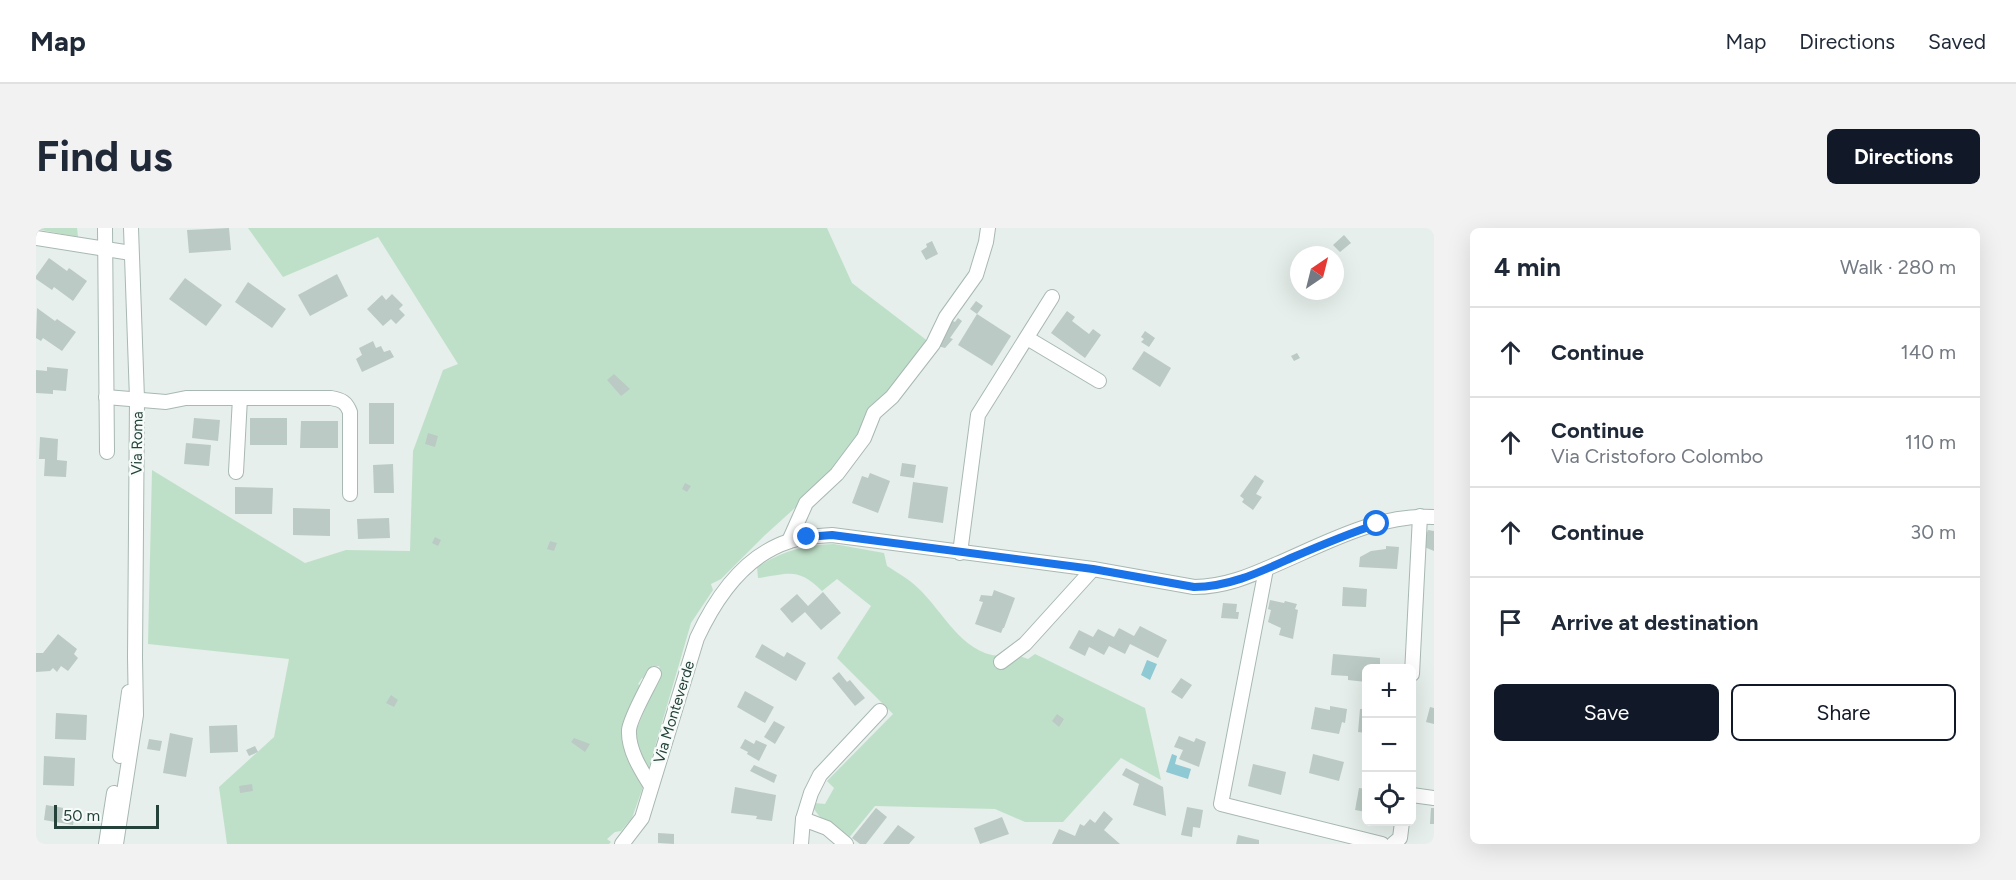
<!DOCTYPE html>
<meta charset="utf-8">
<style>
:root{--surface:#fff;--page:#f2f2f3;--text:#1f2937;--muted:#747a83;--line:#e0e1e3;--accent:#111827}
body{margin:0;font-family:Figtree,sans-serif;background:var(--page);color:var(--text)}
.controls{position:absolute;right:18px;bottom:18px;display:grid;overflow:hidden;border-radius:9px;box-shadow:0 6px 24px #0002}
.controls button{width:54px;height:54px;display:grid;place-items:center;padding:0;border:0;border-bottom:2px solid var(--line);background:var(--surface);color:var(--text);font:30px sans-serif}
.compass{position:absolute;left:1254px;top:18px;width:54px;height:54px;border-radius:50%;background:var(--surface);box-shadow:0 6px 24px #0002;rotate:35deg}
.scale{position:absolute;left:18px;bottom:15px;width:105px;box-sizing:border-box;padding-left:6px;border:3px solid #24423a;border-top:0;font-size:16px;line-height:21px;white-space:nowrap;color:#24423a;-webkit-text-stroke:4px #f7fbf9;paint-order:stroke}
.stop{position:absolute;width:18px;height:18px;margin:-14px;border:4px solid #1a73e8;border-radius:50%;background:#fff}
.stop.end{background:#1a73e8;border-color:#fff;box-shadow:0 2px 6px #0008}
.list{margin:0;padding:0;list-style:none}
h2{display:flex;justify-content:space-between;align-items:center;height:78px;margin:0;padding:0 24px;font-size:26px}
h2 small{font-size:20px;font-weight:400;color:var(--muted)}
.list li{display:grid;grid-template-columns:39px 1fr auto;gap:18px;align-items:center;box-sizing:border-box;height:90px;padding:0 24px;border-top:2px solid var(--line)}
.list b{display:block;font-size:22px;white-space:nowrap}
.list p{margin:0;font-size:20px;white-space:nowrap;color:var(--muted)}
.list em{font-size:20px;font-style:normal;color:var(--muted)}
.actions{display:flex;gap:12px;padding:18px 24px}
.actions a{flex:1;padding:14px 0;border:2px solid var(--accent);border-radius:9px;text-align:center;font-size:21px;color:var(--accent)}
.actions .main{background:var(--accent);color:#fff}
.icon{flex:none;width:33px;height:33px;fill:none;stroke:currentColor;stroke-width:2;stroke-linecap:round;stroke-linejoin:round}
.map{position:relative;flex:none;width:1398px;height:616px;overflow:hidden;border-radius:9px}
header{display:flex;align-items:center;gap:36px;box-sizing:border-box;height:84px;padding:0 30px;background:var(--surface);border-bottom:2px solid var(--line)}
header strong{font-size:28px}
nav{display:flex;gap:33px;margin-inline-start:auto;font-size:21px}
.intro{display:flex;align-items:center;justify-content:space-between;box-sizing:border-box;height:144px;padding:0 36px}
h1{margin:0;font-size:42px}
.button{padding:15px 27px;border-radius:9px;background:var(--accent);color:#fff;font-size:21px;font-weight:700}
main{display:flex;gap:36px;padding:0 36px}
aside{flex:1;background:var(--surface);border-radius:9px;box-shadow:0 6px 24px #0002}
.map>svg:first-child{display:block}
.green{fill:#bfe0c8}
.water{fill:#8ec9d4}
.building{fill:#bbcac4}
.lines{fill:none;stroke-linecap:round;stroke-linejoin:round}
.minor-casing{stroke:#a8b8b2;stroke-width:16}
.minor{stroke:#fff;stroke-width:14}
.route{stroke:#1a73e8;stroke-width:8}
.labels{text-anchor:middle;stroke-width:5;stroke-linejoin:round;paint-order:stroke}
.street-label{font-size:15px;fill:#24423a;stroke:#f7fbf9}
</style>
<header>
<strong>Map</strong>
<nav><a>Map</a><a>Directions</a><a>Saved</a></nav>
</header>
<div class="intro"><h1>Find us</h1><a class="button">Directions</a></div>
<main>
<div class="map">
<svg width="1398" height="616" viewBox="0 0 1398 616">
<rect width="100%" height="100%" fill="#e6efeb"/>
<g class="green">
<polygon points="0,0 41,0 42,9 0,1"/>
<polygon points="212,0 791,0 816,55 893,114 852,163 838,175 825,206 781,260 728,308 685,351 675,356 677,362 655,395 612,543 600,516 598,507 625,444 623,438 616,438 610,452 606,450 602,456 606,459 592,528 607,559 596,590 585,603 579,604 571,611 575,614 573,616 191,616 183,559 238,509 253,431 112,416 116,242 269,335 310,322 374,323 377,223 407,142 422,136 342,9 247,49"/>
<path d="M798 316 848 325 851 338C862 345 873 351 882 360 907 383 925 425 963 428L959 440H967L981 427 992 431 999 426 1109 480 1125 552 1085 530 1027 594H989L959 581 839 578 812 611 783 588 778 581 779 575 789 576 798 560 791 553 857 486 801 430 835 378 801 351 786 363C761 339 754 346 722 350L721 339C746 323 769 317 798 316Z"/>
</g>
<g class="water">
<polygon points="1111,432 1121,436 1114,452 1105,447"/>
<polygon points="1136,526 1141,528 1139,536 1155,541 1152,551 1130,544"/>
</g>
<g class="building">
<polygon points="193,0 195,22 153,25 151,2"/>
<polygon points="1308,7 1315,15 1304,24 1297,17"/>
<polygon points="896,13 902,26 890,32 885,23 891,19 890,16"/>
<polygon points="13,30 31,43 33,40 51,53 37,73 18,59 16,62 0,51 0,48"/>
<polygon points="301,46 312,68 274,88 262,67"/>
<polygon points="149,50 186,77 170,98 133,71"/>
<polygon points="212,54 250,81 236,100 199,74"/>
<polygon points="356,66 367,77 363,81 369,87 360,96 355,91 347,98 331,81 346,67 350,72"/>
<polygon points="940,73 947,78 941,86 934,81"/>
<polygon points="1,80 19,93 21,91 40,104 26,123 7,110 5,113 0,110"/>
<polygon points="1031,83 1039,89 1036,93 1053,106 1057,101 1065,107 1049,130 1015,105"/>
<polygon points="941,86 975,108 956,138 922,117"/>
<polygon points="922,90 926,93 914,110 917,111 909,120 902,118 913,91 919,94"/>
<polygon points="1109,103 1119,110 1113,119 1105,114 1108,111 1105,109"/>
<polygon points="337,113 340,120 345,118 348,124 354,122 358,129 326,144 320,131 326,127 323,120"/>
<polygon points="1108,123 1135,140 1124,159 1096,141"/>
<polygon points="1261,125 1264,130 1258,133 1255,128"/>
<polygon points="11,139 32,141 30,163 17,162 17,166 0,165 0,142 11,143"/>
<polygon points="578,146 594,161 585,168 571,152"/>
<rect x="333" y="175" width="25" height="41"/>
<polygon points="158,190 184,192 182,213 156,210"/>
<rect x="214" y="190" width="37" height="27"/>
<polygon points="265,193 302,193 302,220 264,220"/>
<polygon points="392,205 402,208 399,219 389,216"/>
<polygon points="4,209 22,211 21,232 31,233 30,249 8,248 9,231 3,231"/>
<polygon points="150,215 175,217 173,238 148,236"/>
<polygon points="866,235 880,237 878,250 864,248"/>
<polygon points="357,236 358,265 338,265 337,237"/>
<polygon points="834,245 854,253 842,285 816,275 826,248 832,250"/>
<polygon points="1219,247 1228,253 1220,266 1226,269 1217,282 1206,274 1208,271 1204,268"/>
<polygon points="877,254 912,259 907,295 872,290"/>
<polygon points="649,255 655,258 651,264 646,261"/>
<polygon points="199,259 237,260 236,286 199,286"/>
<polygon points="257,280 294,281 294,308 257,307"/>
<polygon points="353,290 354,310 322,311 321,291"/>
<polygon points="1392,302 1398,303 1398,323 1386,318"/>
<polygon points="399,309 405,312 402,318 396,315"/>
<polygon points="514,313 521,315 518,323 511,321"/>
<polygon points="1350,318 1363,319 1361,341 1323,339 1324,329 1335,323 1350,321"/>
<polygon points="1307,359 1331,361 1330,379 1306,378"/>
<polygon points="958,362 979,370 968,400 967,400 965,405 939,396 947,374 943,373 945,367 956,368"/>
<polygon points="787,364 805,385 785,402 769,384 756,395 744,381 761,366 772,378"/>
<polygon points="1234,372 1248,375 1249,373 1261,376 1259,381 1262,382 1257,411 1243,407 1245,400 1232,394 1235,382 1232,381"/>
<polygon points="1187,375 1201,376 1200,384 1203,384 1202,391 1185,390"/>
<polygon points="1104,398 1131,412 1122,430 1094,416 1089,426 1073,418 1068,427 1053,419 1049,428 1033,420 1043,402 1057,409 1062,401 1078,409 1083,400 1098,408"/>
<polygon points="22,406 41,421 38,426 42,430 32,443 25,438 21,444 17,440 14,443 0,444 0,425 7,425"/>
<polygon points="726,416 748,429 751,424 770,435 760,453 719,429"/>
<polygon points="1297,426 1344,430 1344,440 1330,440 1330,454 1312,452 1312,448 1295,447"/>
<polygon points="803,444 811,454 814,452 829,470 819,478 796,450"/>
<polygon points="1145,450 1156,457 1146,471 1135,464"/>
<polygon points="709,463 738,479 729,495 701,479"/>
<polygon points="355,467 362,472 358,479 350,475"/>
<polygon points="1294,478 1311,481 1309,495 1306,494 1303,506 1275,501 1279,479 1294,482"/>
<polygon points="1394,479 1398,480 1398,496 1390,494"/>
<polygon points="1324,481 1330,481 1330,505 1322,504"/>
<polygon points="20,485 51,487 50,512 19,511"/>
<polygon points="1021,486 1028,491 1023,499 1016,493"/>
<polygon points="738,493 749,499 739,516 728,509"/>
<polygon points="201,497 202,524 174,525 173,498"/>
<polygon points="134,505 157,510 150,549 127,545"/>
<polygon points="1143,508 1158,514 1160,510 1170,514 1163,539 1143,531 1147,522 1138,519"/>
<polygon points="538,510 554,516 549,524 535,514"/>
<polygon points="113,511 126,513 124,523 111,521"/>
<polygon points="709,511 718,516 720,512 731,517 723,533 711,526 712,524 704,520"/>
<polygon points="219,518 222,524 213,528 210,522"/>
<polygon points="1277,526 1308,534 1303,553 1273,545"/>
<polygon points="8,528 39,530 38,558 7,557"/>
<polygon points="1217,536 1250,544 1245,567 1212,558"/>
<polygon points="718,537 741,547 738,555 714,543"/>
<polygon points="1090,540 1127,559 1130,588 1097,577 1103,556 1086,547"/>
<polygon points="216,556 217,563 204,565 203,558"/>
<polygon points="699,559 740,567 736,593 720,591 721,588 695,585"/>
<polygon points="1323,560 1330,561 1330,584 1319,582"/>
<polygon points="10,577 40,582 37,597 8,592"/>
<polygon points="1151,579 1167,582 1164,600 1157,599 1156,609 1145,607"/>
<polygon points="840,580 851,589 830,616 824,616 816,610"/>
<polygon points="1395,580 1398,580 1398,596 1394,596"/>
<polygon points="1068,583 1077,591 1068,602 1084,616 1016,616 1023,601 1039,608 1044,596 1048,598 1054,591 1059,595"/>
<polygon points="966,589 973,606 944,616 938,600"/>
<polygon points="862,597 879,609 873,616 847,616"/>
<polygon points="622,605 638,606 638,616 622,615"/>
<polygon points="1202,607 1223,612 1223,616 1200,616"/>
</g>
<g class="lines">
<defs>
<g id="minor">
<polyline points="69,0 71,224"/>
<polyline points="0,10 95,25"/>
<polyline points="991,110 1063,153"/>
<path d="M70 169 130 174 150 170H295C306 172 310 174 314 184V266"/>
<polyline points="200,244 204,170"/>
<polyline points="753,313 770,275 801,246 828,210 838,185 856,169 897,116 910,89 940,47 950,14 952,0"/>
<polyline points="924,325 942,187 1016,69"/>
<polyline points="1230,341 1185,576 1346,616"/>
<polyline points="965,434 989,416 1057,341"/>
<polyline points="1376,446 1384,288"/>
<polyline points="84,528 93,464"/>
<path d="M615 558C605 542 592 522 593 502 594 490 612 459 618 446"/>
<polyline points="1376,567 1398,570"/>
<polyline points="767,591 775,565 784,547 844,483"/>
<polyline points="70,616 78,565"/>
<polyline points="80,616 100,487 99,429 101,171 95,0"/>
<path d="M586 616 606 590 661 410C680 369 709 327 754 313 768 308 782 308 796 307L1057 341 1158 359C1188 359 1214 348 1241 336 1290 315 1344 285 1398 289"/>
<polyline points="765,616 767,591 791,600 810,616"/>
<polyline points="1357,616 1364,610 1366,594"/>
</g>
</defs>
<use href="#minor" class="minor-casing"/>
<use href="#minor" class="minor"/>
</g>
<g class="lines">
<path class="route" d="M771 309 796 307 1057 341 1158 359C1193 359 1224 344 1255 330 1283 318 1312 306 1341 296"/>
</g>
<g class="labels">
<g class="street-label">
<text transform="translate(101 215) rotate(-89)" y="5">Via Roma</text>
<text transform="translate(638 484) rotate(-73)" y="5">Via Monteverde</text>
</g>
</g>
</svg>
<div class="controls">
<button>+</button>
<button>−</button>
<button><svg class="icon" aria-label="locate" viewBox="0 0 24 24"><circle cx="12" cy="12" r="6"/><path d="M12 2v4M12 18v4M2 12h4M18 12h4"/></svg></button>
</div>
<svg class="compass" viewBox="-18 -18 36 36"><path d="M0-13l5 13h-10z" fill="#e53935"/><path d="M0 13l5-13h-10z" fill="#747a83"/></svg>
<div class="scale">50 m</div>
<div class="stop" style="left:1341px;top:296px"></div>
<div class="stop end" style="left:771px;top:309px"></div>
</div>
<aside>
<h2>4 min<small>Walk · 280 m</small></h2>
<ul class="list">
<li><svg class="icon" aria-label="ahead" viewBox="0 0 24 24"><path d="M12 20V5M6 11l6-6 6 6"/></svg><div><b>Continue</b></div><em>140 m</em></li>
<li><svg class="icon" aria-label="ahead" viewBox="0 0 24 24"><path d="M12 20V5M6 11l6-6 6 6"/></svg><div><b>Continue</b><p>Via Cristoforo Colombo</p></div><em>110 m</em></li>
<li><svg class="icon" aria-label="ahead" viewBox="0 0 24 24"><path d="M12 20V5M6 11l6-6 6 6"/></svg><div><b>Continue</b></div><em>30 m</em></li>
<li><svg class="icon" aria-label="arrive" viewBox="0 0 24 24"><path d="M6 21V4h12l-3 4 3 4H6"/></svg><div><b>Arrive at destination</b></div></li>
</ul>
<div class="actions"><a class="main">Save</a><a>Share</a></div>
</aside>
</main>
